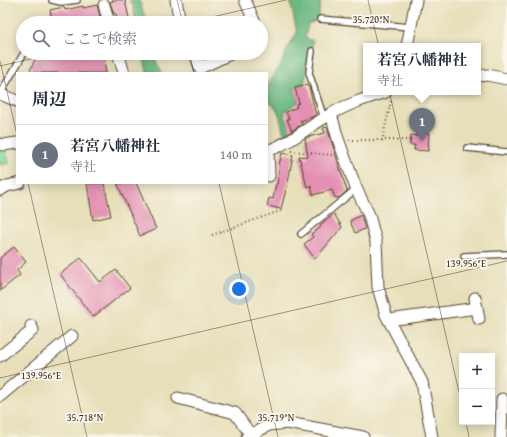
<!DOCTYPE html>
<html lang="ja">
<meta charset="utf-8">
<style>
:root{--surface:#fff;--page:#f2f2f3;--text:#1f2937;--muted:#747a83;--line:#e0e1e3;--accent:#b5179e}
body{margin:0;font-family:"Gentium Book Plus","Noto Serif JP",serif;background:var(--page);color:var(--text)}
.controls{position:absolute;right:12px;bottom:12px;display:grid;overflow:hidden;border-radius:0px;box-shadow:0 2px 10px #0003}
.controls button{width:36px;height:36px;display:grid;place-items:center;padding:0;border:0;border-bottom:1px solid var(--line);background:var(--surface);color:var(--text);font:20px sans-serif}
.you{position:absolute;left:239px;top:289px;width:14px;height:14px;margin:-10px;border:3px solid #fff;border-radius:50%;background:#1a73e8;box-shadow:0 0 0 6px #1a73e833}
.badge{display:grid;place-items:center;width:26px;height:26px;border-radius:50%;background:var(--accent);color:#fff;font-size:13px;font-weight:700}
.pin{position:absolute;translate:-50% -33px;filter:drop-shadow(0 1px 2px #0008)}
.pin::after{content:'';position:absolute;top:21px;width:14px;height:12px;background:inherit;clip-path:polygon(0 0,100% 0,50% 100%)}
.popup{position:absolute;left:363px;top:43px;width:118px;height:52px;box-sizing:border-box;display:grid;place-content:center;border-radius:0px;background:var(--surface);filter:drop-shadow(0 1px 3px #0005);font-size:13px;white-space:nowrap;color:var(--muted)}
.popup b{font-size:15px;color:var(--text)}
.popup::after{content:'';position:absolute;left:50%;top:100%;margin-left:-8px;border:8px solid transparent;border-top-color:var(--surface)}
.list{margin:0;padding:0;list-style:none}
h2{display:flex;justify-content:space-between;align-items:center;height:52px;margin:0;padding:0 16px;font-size:17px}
h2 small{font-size:13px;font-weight:400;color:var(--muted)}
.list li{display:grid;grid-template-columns:26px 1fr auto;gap:12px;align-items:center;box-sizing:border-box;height:60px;padding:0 16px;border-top:1px solid var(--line)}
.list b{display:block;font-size:15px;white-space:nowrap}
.list p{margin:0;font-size:13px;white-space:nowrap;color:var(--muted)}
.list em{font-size:13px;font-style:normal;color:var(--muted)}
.icon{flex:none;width:22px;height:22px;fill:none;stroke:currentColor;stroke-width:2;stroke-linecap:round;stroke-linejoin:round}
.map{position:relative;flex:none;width:507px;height:437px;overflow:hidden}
.search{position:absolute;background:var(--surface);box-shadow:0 2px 10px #0003;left:16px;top:16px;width:252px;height:44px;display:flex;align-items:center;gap:10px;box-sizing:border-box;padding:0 14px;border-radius:22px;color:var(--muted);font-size:15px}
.panel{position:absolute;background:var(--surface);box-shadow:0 2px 10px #0003;left:16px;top:72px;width:252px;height:112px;border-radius:0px}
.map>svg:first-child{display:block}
.green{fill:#84d799;stroke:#60805c}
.forest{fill:#6bb881;stroke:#537150}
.building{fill:#e390b2}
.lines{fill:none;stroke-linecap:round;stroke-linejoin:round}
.service-casing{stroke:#554535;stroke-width:8}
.minor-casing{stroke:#554535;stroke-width:13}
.path{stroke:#554535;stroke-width:2;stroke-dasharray:1 3;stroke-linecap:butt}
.service{stroke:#fff;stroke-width:5.5}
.minor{stroke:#fff;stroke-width:11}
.ticks{fill:none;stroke:#3b2a1e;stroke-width:1;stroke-opacity:0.45}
.ticks-label{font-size:10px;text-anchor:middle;fill:#3b2a1e;stroke:#fbf7ec;stroke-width:3.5;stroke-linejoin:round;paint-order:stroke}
</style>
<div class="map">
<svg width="507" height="437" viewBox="0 0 507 437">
<rect width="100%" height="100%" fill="#fbf7ec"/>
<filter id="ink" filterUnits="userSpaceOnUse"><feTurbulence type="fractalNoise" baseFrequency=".025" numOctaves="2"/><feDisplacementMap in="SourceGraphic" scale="8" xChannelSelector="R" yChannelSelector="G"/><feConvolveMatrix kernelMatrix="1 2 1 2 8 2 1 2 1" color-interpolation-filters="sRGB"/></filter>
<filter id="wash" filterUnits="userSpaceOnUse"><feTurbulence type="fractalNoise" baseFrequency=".012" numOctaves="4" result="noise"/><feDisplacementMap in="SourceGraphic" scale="16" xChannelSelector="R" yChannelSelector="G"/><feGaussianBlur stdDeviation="0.9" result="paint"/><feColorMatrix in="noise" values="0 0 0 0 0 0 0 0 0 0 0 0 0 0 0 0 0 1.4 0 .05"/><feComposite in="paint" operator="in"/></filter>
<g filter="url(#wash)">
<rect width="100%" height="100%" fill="#e7dfba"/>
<polygon class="green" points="0,149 6,149 9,163 0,165"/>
<g class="forest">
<polygon points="129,0 139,0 147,23 136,23 133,6"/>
<path d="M290 0H321L318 20 308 24 305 38 313 41 304 85 294 87 298 102 284 112 291 134 285 137C281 128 280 103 268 103L267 87 281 64 288 47 297 33Z"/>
<polygon points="143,53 154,53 156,61 162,73 147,73"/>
</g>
<g id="blocks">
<g class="building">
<polygon points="112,0 125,0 130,23 118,23 116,14 114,14 110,2 113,1"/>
<polygon points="97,5 100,17 76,23 73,23 72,20 53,23 50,10 64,7 65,10 83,6 83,8"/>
<polygon points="48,53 103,53 106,73 29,73 37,55 45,58"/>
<polygon points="307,85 308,87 309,87 316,115 312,117 300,121 302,124 292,131 287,119 289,119 286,112 297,107 296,104 299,103 295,88"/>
<polygon points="327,127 347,191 340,197 335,198 332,190 313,195 311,186 307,187 299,156 308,157 305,139 308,137 325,133 323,128"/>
<polygon points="417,132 429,133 428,151 414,150 415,145 410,145 411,135 417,136"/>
<polygon points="282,153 293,155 288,182 281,209 267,206 269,198 273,199 276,184 277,184 280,165 279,165"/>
<polygon points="92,183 104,183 111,216 93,220 87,184"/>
<polygon points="117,183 136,183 156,229 140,236"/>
<polygon points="334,214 342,227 315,259 304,244 313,237 311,234 321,227 320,225"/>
<polygon points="361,215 365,229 355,233 350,221"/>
<polygon points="14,247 26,262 17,270 20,275 0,291 0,258"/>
<polygon points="81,258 100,282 116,270 130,288 93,317 60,274"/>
</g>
</g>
</g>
<g filter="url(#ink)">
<use href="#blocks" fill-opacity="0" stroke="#554535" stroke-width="1"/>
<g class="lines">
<defs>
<g id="service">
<polyline points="52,0 61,2 77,0"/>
<polyline points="320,19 410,27"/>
<polyline points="99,23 108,21"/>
<polyline points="312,51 309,73 324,118"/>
<polyline points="0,94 24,53"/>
<polyline points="467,148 507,152"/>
<polyline points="301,234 356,189"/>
<polyline points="464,256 507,254"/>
</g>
<g id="minor">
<polyline points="176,0 180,23"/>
<polyline points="245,0 255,23"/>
<polyline points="104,5 109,23"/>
<polyline points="407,46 416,0"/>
<polyline points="118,53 124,73"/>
<polyline points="195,53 200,68 232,53"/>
<polyline points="478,76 487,75 507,79"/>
<polyline points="0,94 17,101"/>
<polyline points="331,114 338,139 356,188 369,215 376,242 378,287 386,315 422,382 432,437"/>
<polyline points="0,144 3,145 17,143"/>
<path d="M267 151C291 143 309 126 331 114 348 104 367 98 386 92"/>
<polyline points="268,151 269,176"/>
<polyline points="0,190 7,186 20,183"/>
<polyline points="475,298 479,319"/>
<polyline points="389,320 477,308"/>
<polyline points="0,356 33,330 31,326"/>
<polyline points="0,396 72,336"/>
<polyline points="178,398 235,413 251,435"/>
<polyline points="247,437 269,425 288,423 363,437"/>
<polyline points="501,437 502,399"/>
</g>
</defs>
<use href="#service" class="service-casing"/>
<use href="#minor" class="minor-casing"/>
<g class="path">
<polyline points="349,140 410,140"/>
<polyline points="382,141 391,101"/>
<polyline points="291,151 333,155"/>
<polyline points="212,235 283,210"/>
</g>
<use href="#service" class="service"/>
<use href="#minor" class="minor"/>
</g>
</g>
<path class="ticks" d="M177 0 183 23M368 0 462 405M186 23 286 0M189 53 194 73M0 61 17 135M0 66 56 53M28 183 87 437M219 183 278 437M0 378 507 261M466 422 469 437"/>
<g class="ticks-label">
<text x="371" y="23">35.720°N</text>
<text x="466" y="267">139.956°E</text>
<text x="41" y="379">139.956°E</text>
<text x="85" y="421">35.718°N</text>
<text x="276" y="421">35.719°N</text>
</g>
</svg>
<div class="controls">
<button>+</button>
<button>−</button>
</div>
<div class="you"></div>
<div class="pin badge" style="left:422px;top:141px;background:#6b7280">1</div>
<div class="popup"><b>若宮八幡神社</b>寺社</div>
<div class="search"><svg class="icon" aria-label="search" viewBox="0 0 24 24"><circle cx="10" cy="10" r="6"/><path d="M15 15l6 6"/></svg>ここで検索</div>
<section class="panel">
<h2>周辺<small></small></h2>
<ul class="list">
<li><span class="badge" style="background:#6b7280">1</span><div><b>若宮八幡神社</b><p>寺社</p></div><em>140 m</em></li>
</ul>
</section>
</div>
